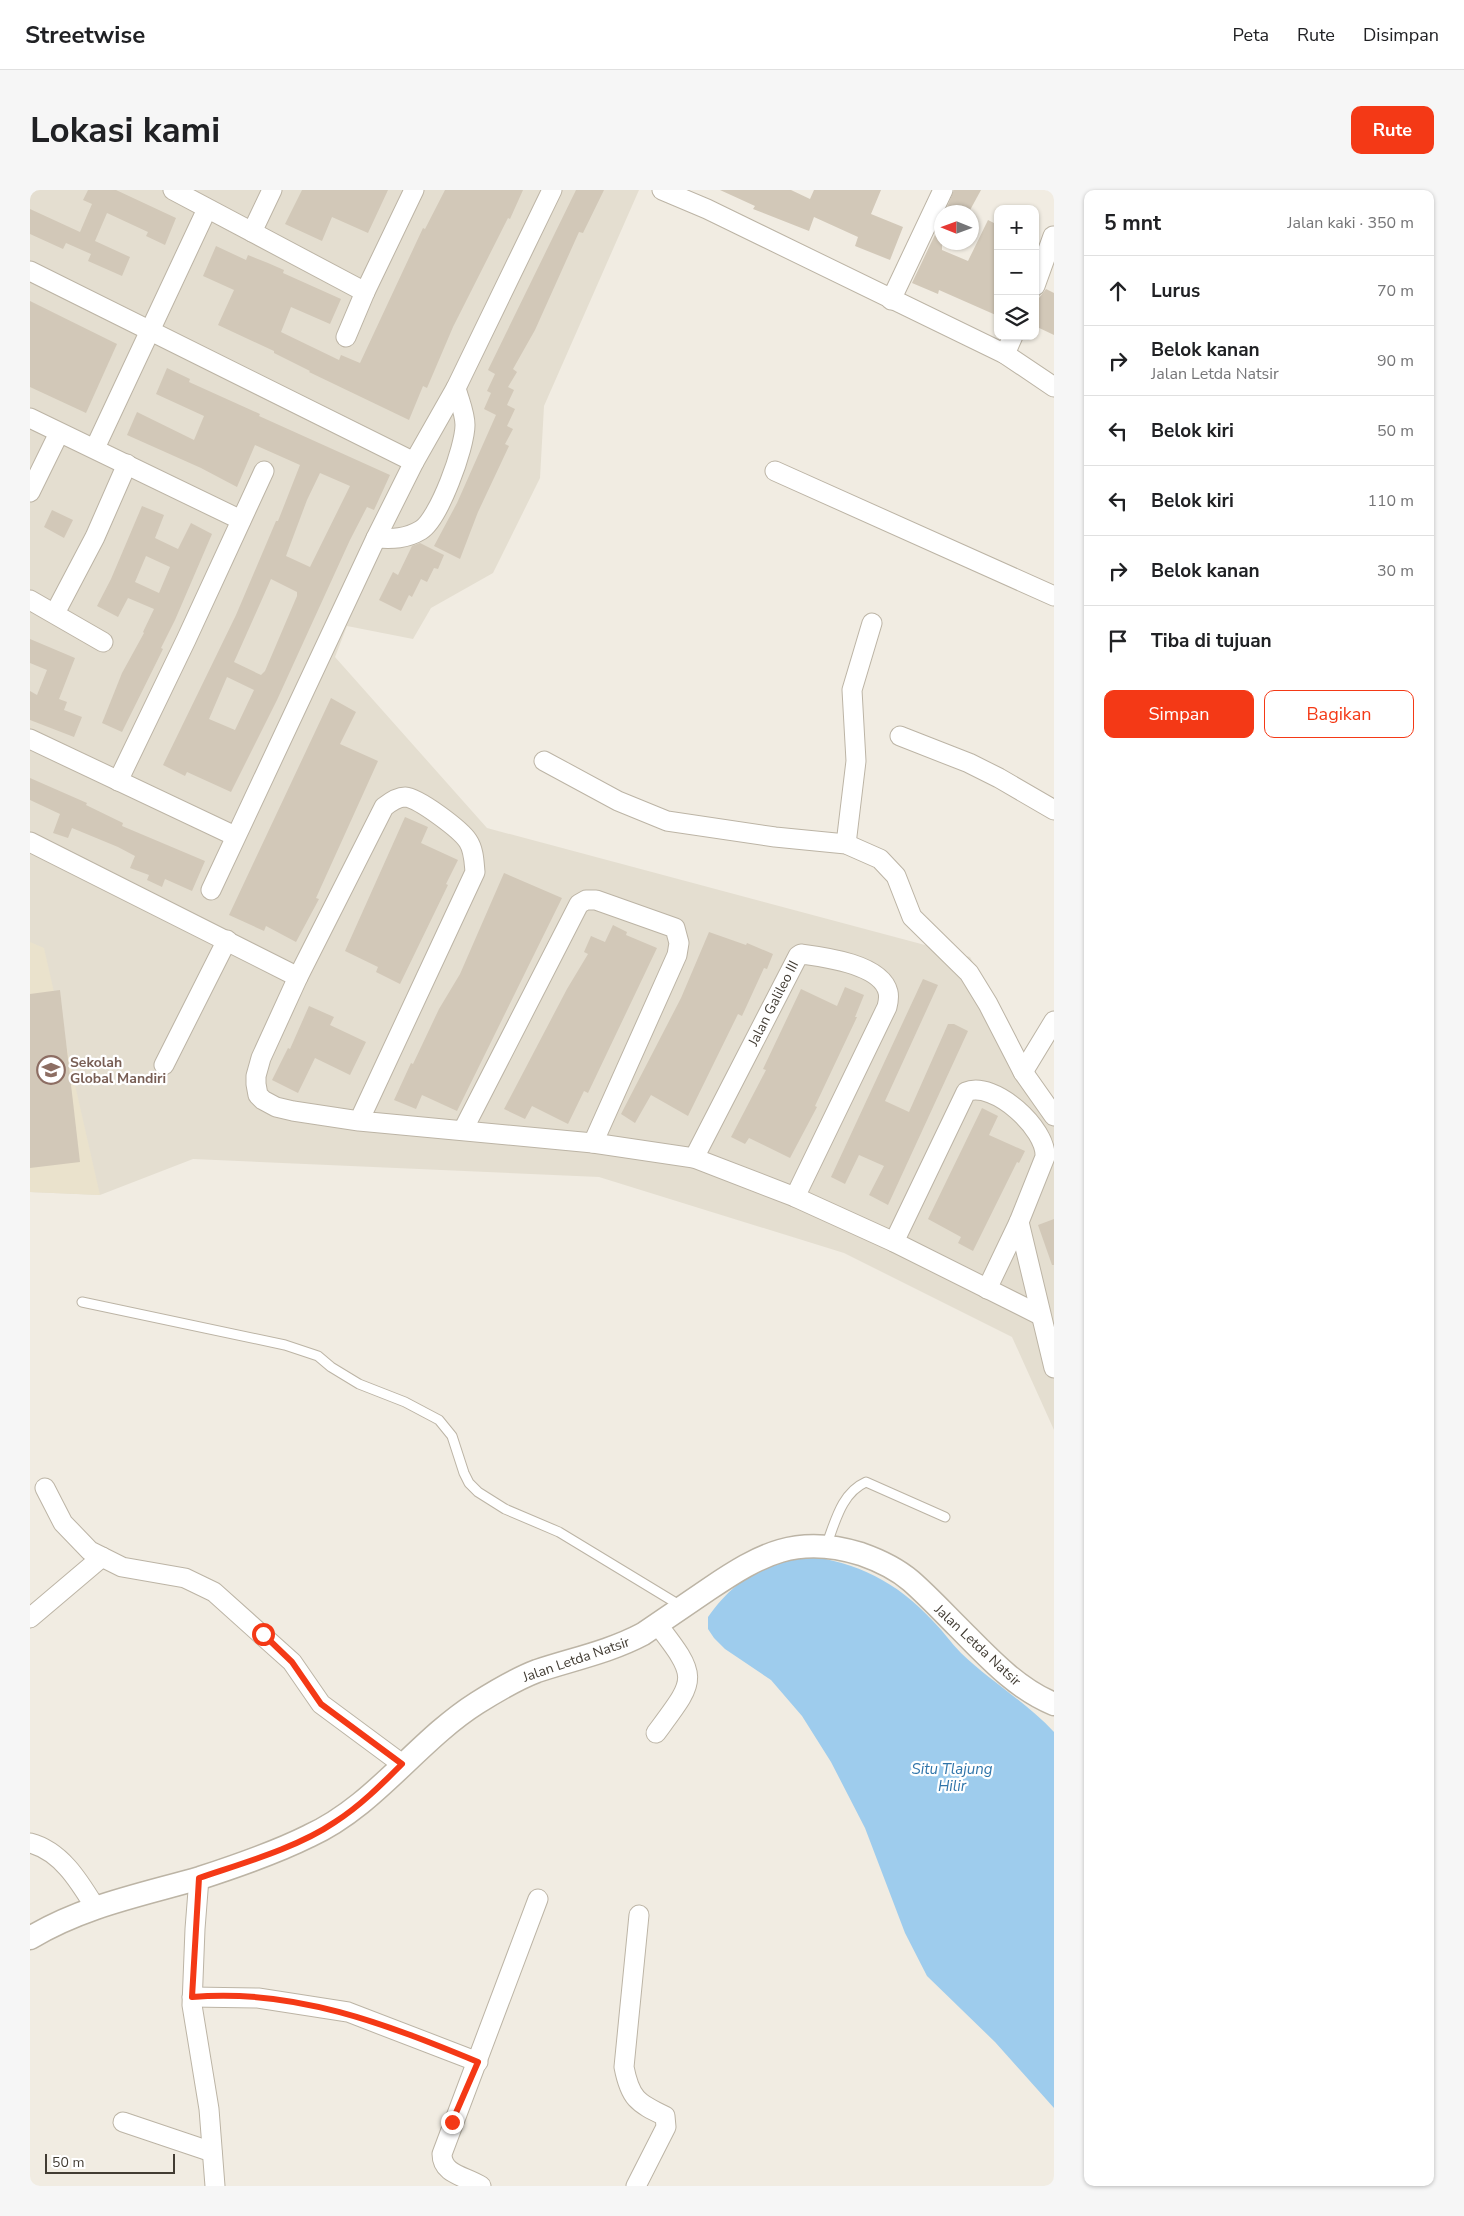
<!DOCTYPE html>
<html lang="id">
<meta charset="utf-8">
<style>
:root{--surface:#fff;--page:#f6f6f6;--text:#202124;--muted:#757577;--line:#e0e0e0;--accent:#f43916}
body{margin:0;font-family:"Nunito Sans",sans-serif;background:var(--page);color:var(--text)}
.controls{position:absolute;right:15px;top:15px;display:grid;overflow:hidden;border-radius:10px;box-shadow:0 1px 4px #0004}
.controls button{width:45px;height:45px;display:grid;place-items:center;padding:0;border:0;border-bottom:1px solid var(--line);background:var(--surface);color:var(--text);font:25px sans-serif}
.compass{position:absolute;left:904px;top:15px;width:45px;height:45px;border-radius:50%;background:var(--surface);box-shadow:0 1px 4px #0004;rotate:271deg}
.scale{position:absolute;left:15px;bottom:12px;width:130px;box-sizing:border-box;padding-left:5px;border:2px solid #423c33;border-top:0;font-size:14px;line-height:18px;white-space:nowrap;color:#423c33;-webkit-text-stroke:4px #fff;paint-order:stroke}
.stop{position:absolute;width:15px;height:15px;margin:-11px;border:4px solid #f43916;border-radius:50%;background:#fff}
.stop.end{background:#f43916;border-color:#fff;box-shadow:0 1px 5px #0008}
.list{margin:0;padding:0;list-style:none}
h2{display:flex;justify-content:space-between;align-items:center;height:65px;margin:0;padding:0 20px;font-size:21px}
h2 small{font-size:16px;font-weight:400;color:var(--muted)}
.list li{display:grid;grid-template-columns:32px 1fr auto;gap:15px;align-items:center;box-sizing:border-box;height:70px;padding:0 20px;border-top:1px solid var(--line)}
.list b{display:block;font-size:19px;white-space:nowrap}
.list p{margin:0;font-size:16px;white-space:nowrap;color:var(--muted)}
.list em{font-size:16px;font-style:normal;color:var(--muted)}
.actions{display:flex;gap:10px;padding:15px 20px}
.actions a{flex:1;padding:11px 0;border:1px solid var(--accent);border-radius:10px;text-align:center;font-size:18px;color:var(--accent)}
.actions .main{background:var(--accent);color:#fff}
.icon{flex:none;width:28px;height:28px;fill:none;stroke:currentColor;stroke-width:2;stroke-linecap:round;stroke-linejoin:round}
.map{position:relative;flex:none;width:1024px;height:1996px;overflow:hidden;border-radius:10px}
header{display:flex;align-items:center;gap:30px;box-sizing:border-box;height:70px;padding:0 25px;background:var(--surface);border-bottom:1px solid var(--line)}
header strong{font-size:24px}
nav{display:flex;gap:28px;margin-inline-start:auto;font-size:18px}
.intro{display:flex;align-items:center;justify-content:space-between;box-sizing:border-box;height:120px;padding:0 30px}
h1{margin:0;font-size:35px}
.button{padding:12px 22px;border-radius:10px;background:var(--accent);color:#fff;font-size:18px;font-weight:700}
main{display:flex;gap:30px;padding:0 30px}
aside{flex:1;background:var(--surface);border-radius:10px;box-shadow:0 1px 4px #0004}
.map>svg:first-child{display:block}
.residential{fill:#e4ded0}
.education{fill:#eae2cc}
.water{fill:#9ecced}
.building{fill:#d2c8b8;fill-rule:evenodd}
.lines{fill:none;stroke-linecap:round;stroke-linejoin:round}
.service-casing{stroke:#bcb4a5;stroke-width:11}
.minor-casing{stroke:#bcb4a5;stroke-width:21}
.tertiary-casing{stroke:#bcb4a5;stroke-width:25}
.service{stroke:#fff;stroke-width:9}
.minor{stroke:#fff;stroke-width:19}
.tertiary{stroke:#fff;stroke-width:22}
.route{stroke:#f43916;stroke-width:6}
.labels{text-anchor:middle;stroke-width:4.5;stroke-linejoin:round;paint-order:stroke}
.street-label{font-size:14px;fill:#423c33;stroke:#fff}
.education-label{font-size:14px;font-weight:bold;fill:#785e54;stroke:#fff;text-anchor:start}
.water-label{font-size:15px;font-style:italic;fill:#3075aa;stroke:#fff}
</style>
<header>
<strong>Streetwise</strong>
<nav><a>Peta</a><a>Rute</a><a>Disimpan</a></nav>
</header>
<div class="intro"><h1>Lokasi kami</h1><a class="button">Rute</a></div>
<main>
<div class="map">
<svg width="1024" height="1996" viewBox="0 0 1024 1996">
<rect width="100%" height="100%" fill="#f1ece2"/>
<polygon class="residential" points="0,0 609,0 514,216 510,288 463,383 401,418 383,449 317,436 305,467 457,638 940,767 1024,926 1024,1240 982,1147 814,1063 569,987 163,969 70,1005 0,1002"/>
<polygon class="education" points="0,752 14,758 70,1005 0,1002"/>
<path class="water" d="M774 1365C828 1373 866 1391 903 1431 913 1441 921 1453 931 1463 960 1491 996 1512 1024 1542V1918L965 1852 897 1786 875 1743 835 1638 801 1572 772 1526 741 1490 695 1459 684 1448 678 1439V1427C707 1387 728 1380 774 1365Z"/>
<g class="building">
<polygon points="58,0 86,0 146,28 135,55 116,46 118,42 77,23 65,51 100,67 92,86 58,71 61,64 36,53 33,59 0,44 0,19 50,42 62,14 53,10"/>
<polygon points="272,0 358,0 338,43 302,27 292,51 255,34"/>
<polygon points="415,0 493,0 480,29 478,28 423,137 397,198 393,196 379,230 279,182 280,181 244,163 244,161 188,135 204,100 173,86 186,56 216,70 218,65 238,73 254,80 253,83 311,109 300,134 261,117 251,142 309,170 311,165 330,173 393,38 395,39"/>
<polygon points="546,0 574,0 553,43 549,42 505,140 483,179 487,182 478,197 484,200 477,215 485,219 477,236 483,239 475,254 479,256 448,322 430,369 404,356 427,313 466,225 454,219 461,203 457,201 465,184 458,180"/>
<polygon points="690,0 761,0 780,9 784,0 851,0 841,24 873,37 860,70 825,56 828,47 784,27 779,41 723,19 725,16"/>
<polygon points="924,0 951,0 939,22 915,22"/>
<polygon points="912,30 912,60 938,71 958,30 968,35 968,126 909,100 908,104 882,93"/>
<polygon points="1016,99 1024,103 1024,145 1005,136 1005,113"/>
<polygon points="0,111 87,154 56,223 0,197"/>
<path d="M137 178 160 189 159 192 230 224 229 226 360 285 344 320 337 317 320 350 247 510 201 602 157 582 155 586 133 575 206 425 246 331H248L270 275 225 255 207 297 171 278 97 245 107 222 164 250 174 226 126 204ZM290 283 320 296 280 377 256 366 277 310ZM241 389 267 402V406L235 481 231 485 204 472ZM197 487 224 500 205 540 179 529Z"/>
<path d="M112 316 134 325 125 348 148 359 161 333 182 344 145 430 131 458 133 459 92 542 72 533 92 483 114 443 113 442 124 419 98 408 88 427 67 416 81 389ZM116 366 140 377 129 403 105 392Z"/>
<polygon points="22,320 43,330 34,348 14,337"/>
<polygon points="390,353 414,365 408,379 404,378 397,392 391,389 382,407 379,405 371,421 349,410 363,382 368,385 382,356"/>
<polygon points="0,449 45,468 29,509 37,512 34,520 52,527 44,547 0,530 0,501 7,505 17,480 0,473"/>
<polygon points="301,508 326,522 310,554 348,571 286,708 289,709 266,752 236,736 234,741 199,725"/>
<polygon points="0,588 57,613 56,615 93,633 92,636 175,671 162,701 135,689 132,697 117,690 119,685 100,678 105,666 88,657 42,638 38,648 23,643 30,624 0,610"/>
<polygon points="375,627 398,637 391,653 428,670 416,694 418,695 370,794 346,782 348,777 315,761"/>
<polygon points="474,683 532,708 427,921 392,905 386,919 364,910 381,873 383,874 409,819 430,784"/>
<polygon points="583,735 597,742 596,745 627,758 558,903 554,901 538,934 502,916 495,929 474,919 537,799 558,764 554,762 561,746 575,752"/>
<polygon points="679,742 716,755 717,753 743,764 737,779 734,778 712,826 708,824 658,926 621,905 605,933 591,924 651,808"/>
<polygon points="893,789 908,795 855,911 879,922 918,834 924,834 938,841 858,1015 839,1005 854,976 829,965 815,994 801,987"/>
<polygon points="815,797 834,805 825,827 827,827 785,916 787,917 760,968 719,948 715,954 701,947 736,880 733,879 771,799 807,816"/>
<polygon points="30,800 50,972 0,978 0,804"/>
<polygon points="279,816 304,827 300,835 336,852 320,885 285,868 268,903 242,890 258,858 260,859"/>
<polygon points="952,918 968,926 959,945 995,961 989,973 987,972 943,1061 928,1053 931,1047 898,1029"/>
<polygon points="1024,1029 1024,1075 1022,1075 1008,1035"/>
</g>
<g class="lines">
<defs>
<g id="service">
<polyline points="52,1112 255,1155 288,1166 301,1177 329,1194 375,1212 409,1230 422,1246 434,1283 439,1293 448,1302 475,1319 529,1342 651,1416"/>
<path d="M796 1356C805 1333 811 1303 836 1292L915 1327"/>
</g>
<g id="minor">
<polyline points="143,0 335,102"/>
<polyline points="632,0 677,19 975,164 1024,197"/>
<polyline points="222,42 242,0"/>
<polyline points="0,81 384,272"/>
<polyline points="1005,96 1023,46"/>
<polyline points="861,110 913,0"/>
<polyline points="316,147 335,102 384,0"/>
<polyline points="975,164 983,146"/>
<polyline points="0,228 211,330"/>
<polyline points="65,258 177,19"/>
<polyline points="745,281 1024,406"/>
<polyline points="0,302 29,243"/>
<path d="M346 348C363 349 376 349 391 340 409 329 435 257 435 235 435 223 429 210 426 198"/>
<polyline points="0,410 73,452"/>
<polyline points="25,423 65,347 97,274"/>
<polyline points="870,546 939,573 969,588 1024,620"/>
<polyline points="0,549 205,646"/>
<polyline points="514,571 588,611 637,631 745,647 816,654 850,669 866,686 882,727 939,783 958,814 993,882 1024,926"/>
<polyline points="88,591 156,450 234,281"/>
<polyline points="0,652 268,787"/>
<polyline points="816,654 826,571 822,500 842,433"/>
<polyline points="181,700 346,348 384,272 426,198 522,0"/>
<polyline points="134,875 197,750"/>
<polyline points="993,882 1024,831"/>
<path d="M329 931 445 682C444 672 444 660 438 651 431 640 389 608 375 607 367 607 359 613 354 617L268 787 231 868 226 886V894L228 905 233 910 246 917 263 921 329 931 563 953 664 968 765 1007 864 1052 1010 1125"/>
<polyline points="433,940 549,714 556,710 566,710 645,738 649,753 647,765 563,953"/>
<path d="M664 968 768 766 771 764C794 767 851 774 858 802 859 806 858 813 857 817L765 1007"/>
<polyline points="989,1032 1024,1178"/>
<path d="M864 1052 936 902C964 890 1017 939 1015 967L989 1032 957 1099"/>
<polyline points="15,1298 33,1333 60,1361 92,1377 155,1388 184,1402 262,1472 291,1514 372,1574"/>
<polyline points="0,1428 72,1367"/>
<path d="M626 1543C666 1489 670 1489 627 1434"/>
<path d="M0 1653C31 1661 49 1691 65 1717"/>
<polyline points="169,1688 165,1739 162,1815 179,1919 185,1996"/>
<polyline points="162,1807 228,1808 318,1822 448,1872"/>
<polyline points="93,1932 182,1962"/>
<path d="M451 1996C436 1986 412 1985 412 1964L508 1709"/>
<path d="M606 1996 636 1937 635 1926C607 1913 600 1908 594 1877L609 1725"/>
</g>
<path id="tertiary" d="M0 1748C53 1716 111 1705 170 1688 207 1676 245 1663 279 1646 345 1616 387 1551 447 1513 466 1501 486 1489 507 1481 543 1469 579 1462 613 1444 635 1429 657 1414 679 1399 731 1364 767 1344 831 1364 848 1370 867 1379 881 1391 897 1405 912 1421 927 1436 956 1465 985 1498 1024 1514"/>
</defs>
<use href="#service" class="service-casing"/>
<use href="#minor" class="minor-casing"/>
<use href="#tertiary" class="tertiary-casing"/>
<use href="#service" class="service"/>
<use href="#minor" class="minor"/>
<use href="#tertiary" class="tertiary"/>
</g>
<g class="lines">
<path class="route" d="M233 1444 262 1472 291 1514 372 1574C351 1595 330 1616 305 1632 267 1658 213 1673 169 1688L162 1807C264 1798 356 1834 448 1872L422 1932"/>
</g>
<defs>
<symbol id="school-ring" viewBox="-11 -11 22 22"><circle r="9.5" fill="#fff" stroke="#8d6e63" stroke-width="1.5"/><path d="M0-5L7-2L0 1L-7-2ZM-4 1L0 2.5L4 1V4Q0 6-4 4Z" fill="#8d6e63"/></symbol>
</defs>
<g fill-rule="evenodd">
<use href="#school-ring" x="5" y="864" width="32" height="32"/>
</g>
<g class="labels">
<g class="street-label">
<text transform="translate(743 813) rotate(-63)" y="5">Jalan Galileo III</text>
<text transform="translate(948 1455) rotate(43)" y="5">Jalan Letda Natsir</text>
<text transform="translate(546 1469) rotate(-19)" y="5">Jalan Letda Natsir</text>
</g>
<g class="education-label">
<text x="40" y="877">Sekolah<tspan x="40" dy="16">Global Mandiri</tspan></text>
</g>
<g class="water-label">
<text x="922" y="1584">Situ Tlajung<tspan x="922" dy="17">Hilir</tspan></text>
</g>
</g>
</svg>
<div class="controls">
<button>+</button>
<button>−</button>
<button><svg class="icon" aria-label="layers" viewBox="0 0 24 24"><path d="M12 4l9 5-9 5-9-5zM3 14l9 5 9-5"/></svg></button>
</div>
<svg class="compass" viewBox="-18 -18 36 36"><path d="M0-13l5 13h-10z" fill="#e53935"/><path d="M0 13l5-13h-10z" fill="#757577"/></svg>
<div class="scale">50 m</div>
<div class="stop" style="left:233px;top:1444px"></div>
<div class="stop end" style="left:422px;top:1932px"></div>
</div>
<aside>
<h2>5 mnt<small>Jalan kaki · 350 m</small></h2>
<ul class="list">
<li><svg class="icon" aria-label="ahead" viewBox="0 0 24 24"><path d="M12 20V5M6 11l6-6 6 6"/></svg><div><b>Lurus</b></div><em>70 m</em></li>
<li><svg class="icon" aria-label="right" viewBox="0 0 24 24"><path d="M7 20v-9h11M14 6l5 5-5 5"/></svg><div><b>Belok kanan</b><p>Jalan Letda Natsir</p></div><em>90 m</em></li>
<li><svg class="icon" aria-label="left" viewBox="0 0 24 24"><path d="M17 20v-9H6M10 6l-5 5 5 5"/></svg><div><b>Belok kiri</b></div><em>50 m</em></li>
<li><svg class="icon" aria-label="left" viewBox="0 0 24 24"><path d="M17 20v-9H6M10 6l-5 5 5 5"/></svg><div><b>Belok kiri</b></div><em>110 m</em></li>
<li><svg class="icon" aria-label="right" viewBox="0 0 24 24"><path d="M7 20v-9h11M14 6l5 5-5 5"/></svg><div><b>Belok kanan</b></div><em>30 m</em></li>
<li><svg class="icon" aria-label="arrive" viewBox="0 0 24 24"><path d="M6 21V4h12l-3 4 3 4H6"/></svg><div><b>Tiba di tujuan</b></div></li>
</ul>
<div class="actions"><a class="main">Simpan</a><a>Bagikan</a></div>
</aside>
</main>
